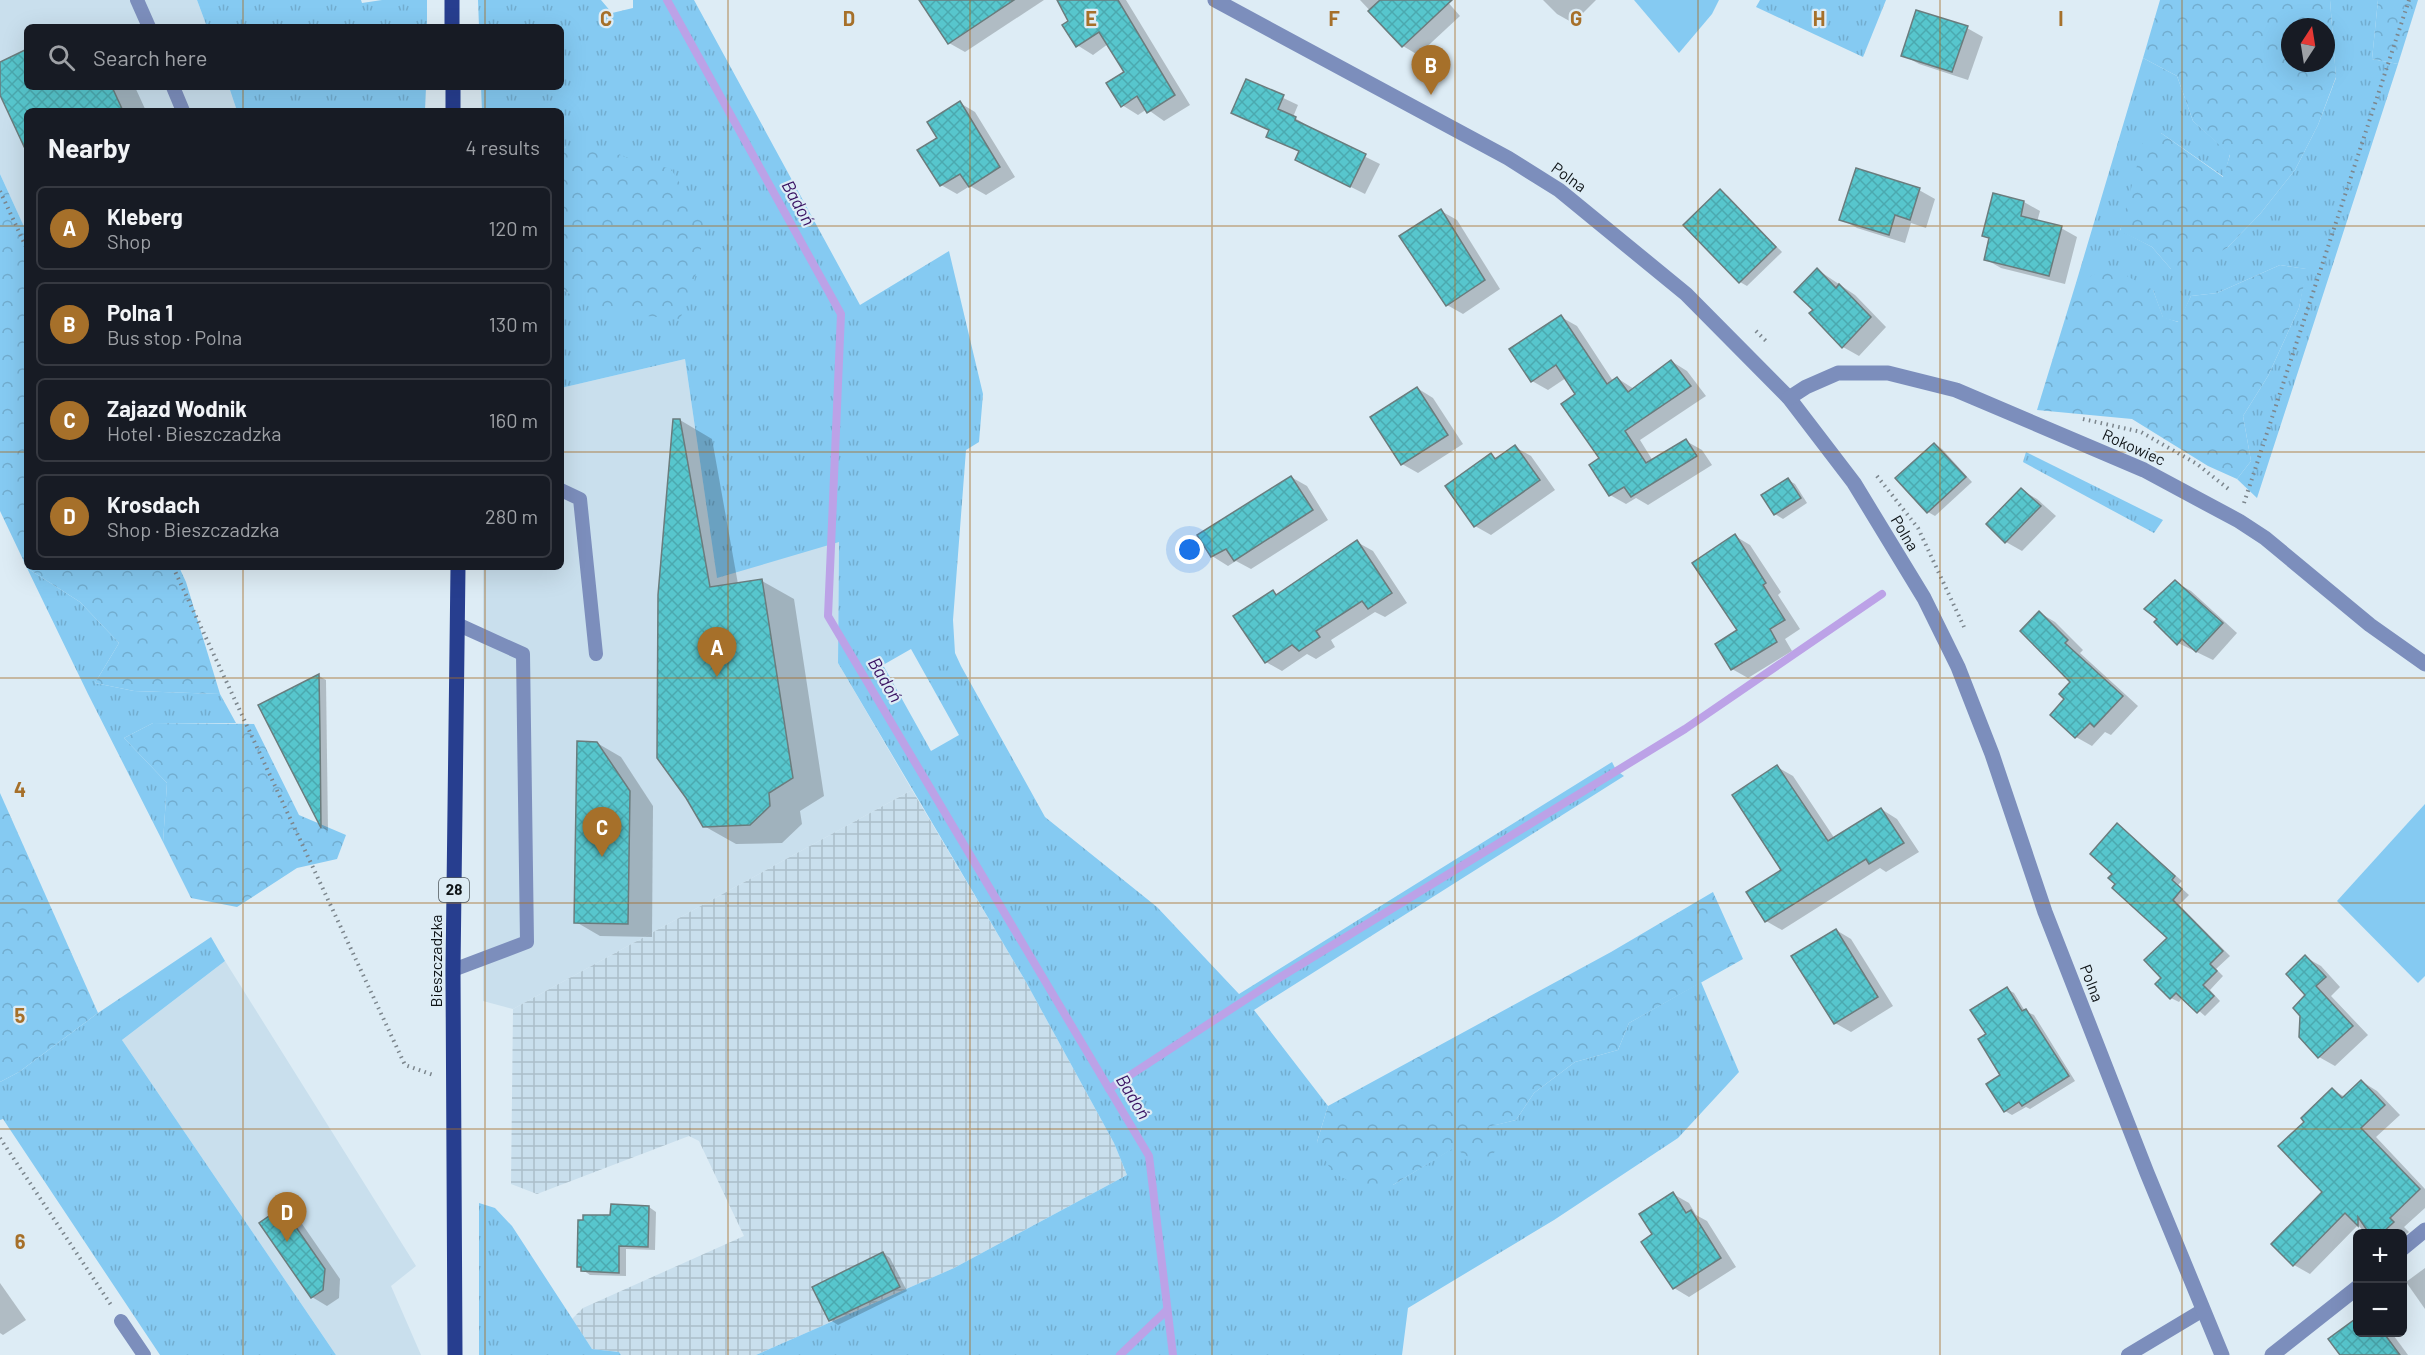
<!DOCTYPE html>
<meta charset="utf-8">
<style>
:root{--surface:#171b24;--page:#20242c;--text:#f1f3f6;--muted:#9ea1a6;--line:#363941;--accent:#a6702a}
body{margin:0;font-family:Barlow,sans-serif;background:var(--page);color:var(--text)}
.controls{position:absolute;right:18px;bottom:18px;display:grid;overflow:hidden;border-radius:9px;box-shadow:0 6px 24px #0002}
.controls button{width:54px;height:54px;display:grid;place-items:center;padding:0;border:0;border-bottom:2px solid var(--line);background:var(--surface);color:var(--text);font:30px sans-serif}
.compass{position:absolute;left:2281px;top:18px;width:54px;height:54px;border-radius:50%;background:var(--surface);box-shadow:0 6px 24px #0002;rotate:12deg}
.you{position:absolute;left:1190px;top:550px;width:21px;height:21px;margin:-15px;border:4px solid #fff;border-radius:50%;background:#1a73e8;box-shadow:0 0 0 9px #1a73e833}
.badge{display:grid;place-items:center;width:39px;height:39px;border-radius:50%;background:var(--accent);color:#fff;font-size:20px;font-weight:700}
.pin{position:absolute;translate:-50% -50px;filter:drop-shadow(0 2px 3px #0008)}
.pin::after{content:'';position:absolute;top:32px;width:21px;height:18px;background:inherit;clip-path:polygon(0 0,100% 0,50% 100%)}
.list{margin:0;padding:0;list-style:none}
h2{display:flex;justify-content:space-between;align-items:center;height:78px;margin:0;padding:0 24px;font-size:26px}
h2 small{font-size:20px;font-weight:400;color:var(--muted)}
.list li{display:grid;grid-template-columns:39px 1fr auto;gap:18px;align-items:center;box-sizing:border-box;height:84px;margin:0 12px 12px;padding:0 12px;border:2px solid var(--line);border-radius:9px}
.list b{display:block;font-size:22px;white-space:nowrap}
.list p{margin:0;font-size:20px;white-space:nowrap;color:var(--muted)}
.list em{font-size:20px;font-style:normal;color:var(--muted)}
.icon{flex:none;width:33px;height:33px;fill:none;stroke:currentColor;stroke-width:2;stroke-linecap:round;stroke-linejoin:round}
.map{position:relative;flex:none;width:2425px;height:1355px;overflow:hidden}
.search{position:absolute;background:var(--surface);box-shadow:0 6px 24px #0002;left:24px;top:24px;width:540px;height:66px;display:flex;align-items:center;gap:15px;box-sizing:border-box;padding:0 21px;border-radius:9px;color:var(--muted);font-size:22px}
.panel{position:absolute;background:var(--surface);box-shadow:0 6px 24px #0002;left:24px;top:108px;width:540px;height:462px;border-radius:9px}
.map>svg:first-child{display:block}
.built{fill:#c9dfed}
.industrial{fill:url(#industrial-grid)}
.grass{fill:url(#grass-tufts);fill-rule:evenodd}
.forest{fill:url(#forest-crowns);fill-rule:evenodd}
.garden{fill:#85caf2}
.shadow{fill:#0003}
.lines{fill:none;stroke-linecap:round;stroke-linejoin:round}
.stream{stroke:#bca2e7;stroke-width:8}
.building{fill:url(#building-cross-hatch);stroke:#6b7c7d;stroke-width:1.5}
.path{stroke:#7c868d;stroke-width:4;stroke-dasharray:1.5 4.5;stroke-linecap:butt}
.service{stroke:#7c8ebc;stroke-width:14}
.minor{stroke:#7c8ebc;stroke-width:15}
.primary{stroke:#273e8f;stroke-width:15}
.grid{fill:none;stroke:#a6702a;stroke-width:1.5;stroke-opacity:0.55}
.labels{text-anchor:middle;stroke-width:4.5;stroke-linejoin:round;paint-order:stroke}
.shield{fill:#ddecf5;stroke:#4d555a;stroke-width:1.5}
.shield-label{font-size:15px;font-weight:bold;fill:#0f1417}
.street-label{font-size:16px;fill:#0f1417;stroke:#ddecf5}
.water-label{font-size:18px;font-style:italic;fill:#391162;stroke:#ddecf5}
.grid-label{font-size:20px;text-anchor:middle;font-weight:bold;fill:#a6702a;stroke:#ddecf5;stroke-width:4.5;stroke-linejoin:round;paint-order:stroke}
</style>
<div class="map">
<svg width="2425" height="1355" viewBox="0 0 2425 1355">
<defs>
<pattern id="industrial-grid" width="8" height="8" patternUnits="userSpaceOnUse" patternTransform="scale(1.5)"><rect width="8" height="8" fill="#c9dfed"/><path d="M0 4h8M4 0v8" fill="none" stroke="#abbeca"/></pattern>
<pattern id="grass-tufts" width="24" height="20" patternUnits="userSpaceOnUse" patternTransform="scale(1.5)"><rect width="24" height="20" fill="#85caf2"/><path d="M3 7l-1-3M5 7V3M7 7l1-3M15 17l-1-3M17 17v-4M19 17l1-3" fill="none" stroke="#72adcf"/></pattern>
<pattern id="forest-crowns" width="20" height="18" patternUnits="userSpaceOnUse" patternTransform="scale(1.5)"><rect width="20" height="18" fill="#85caf2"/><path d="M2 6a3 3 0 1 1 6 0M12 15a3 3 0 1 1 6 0" fill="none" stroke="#72adcf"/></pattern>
<pattern id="building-cross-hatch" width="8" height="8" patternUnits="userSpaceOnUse" patternTransform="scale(1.5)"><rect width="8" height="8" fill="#57c6cd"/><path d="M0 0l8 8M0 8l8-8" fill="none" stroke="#4ba9af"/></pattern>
</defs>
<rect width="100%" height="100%" fill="#ddecf5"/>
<g class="built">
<polygon points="0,0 197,0 207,27 27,27 27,87 229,87 237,111 27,111 27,233 0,174"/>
<polygon points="685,359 717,577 839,541 838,663 912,790 513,1009 483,1001 483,567 561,567 561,388"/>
<polygon points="225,961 416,1266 391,1286 421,1355 336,1355 122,1040"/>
</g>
<polygon class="industrial" points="912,790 1026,982 1114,1143 1127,1175 954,1268 756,1355 621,1355 619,1352 592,1349 572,1319 583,1308 744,1236 699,1141 689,1136 537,1194 511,1184 513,1009"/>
<g class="grass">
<polygon points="197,0 361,0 362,3 382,0 427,0 427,27 207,27"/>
<path d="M478 0H601L612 13 633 8V0H694L860 305 949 251 983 394 979 442 966 450 953 620 955 653 961 666 1045 817 1157 907 1239 994 1612 762 1616 770 1624 776 1254 1010 1328 1106 1317 1142 1393 1185 1487 1127 1516 1120 1534 1093 1575 1062 1618 1050 1629 1023 1701 982 1739 1072 1678 1138 1554 1220 1408 1308 1402 1355H756L954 1268 1127 1175 1114 1143 1026 982 838 663 839 542 717 578 685 359 561 388V288L568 293 566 147 561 150V111H482L481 87H561V27H479ZM911 649 959 735 931 751 883 665Z"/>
<polygon points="1760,0 1886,0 1863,57 1756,7"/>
<polygon points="2330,0 2378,0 2372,59 2398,64 2257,498 2237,479 2251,461 2243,416 2268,376 2299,308 2306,269 2280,265 2217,293 2191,296 2179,322 2163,318 2153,290 2076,283 2143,58 2177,76 2193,121 2230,154 2224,177 2161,133 2120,230 2152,247 2171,269 2227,248 2260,214 2295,170 2318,125 2336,78"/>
<polygon points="229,87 426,87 425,111 237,111"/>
<polygon points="2026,452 2163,520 2154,533 2023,462"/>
<polygon points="27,568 80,602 119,643 95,683 134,691 220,694 236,723 153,723 124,738 167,783 163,842 88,694"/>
<polygon points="211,937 225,961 122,1040 336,1355 160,1355 3,1119 0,1120 0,1082 19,1072 98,1013"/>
<polygon points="479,1203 495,1208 512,1226 592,1349 619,1352 621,1355 479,1355"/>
</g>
<g class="forest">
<path d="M2160 0H2330L2336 77 2318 125 2295 170 2260 214 2227 248 2184 271 2171 269 2152 247 2120 231 2146 131 2161 133 2223 177 2230 155 2193 121 2177 76 2143 58ZM2290 27H2326V63H2290Z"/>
<polygon points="2378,0 2418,0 2398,64 2372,59"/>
<path d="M566 147 600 150 671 169 706 225 693 287 680 319C640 315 594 314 561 288V150Z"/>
<polygon points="0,174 27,233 27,567 179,567 186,582 220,694 134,691 95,683 119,643 80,602 27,568 0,511"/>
<polygon points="2280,265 2307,269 2299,308 2268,376 2243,416 2251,461 2237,479 2208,466 2132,419 2037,410 2076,283 2110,267 2153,290 2163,317 2178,322 2191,296 2217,293"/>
<polygon points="153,723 254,724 299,815 346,835 337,859 297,868 237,907 191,898 163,842 167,783 124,738"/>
<polygon points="0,793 98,1013 19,1072 0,1082"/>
<polygon points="1713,892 1743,959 1629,1023 1618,1050 1575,1062 1534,1093 1516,1120 1488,1127 1502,1145 1481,1165 1454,1148 1393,1185 1365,1191 1331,1171 1317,1142 1328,1106 1611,952"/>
</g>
<g class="garden">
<polygon points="1634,0 1719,0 1712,14 1679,53"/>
<polygon points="2425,804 2425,976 2418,983 2337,901"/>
</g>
<g class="shadow">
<polygon points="925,0 1044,0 965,52 949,43"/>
<polygon points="1058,0 1126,0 1190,105 1164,121 1147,109 1138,115 1122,105 1126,73 1108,44 1093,55 1077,45 1070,22"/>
<polygon points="1360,0 1446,0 1460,16 1418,55 1403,46"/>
<polygon points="1543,0 1596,0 1573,23 1557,14"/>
<polygon points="1967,28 1983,37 1968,80 1919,64 1903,55"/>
<polygon points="27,51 27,87 135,87 146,111 27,111 27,150 0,91 0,63"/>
<polygon points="1247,81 1298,105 1293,117 1310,127 1309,129 1380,164 1365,194 1297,160 1300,152 1268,136 1270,131 1233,112"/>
<polygon points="960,103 975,112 1015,177 986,195 970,186 957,194 941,185"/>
<polygon points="1919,190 1935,199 1926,228 1911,223 1905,243 1857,228 1841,219"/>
<polygon points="1720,191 1728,196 1782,252 1747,286 1740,282"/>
<polygon points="1994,194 2024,202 2040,211 2037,222 2061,228 2077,237 2065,284 2001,268 1985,259 1990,239 1984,236"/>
<polygon points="1441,211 1457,220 1500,289 1463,314 1447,305 1401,237"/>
<polygon points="1818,270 1855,295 1886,327 1859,356 1843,347 1811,313 1815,310"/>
<polygon points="1561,317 1577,326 1613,381 1617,378 1634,389 1671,361 1687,371 1706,396 1640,440 1653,461 1686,441 1702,450 1712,465 1648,505 1636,498 1626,504 1610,495 1591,465 1601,459 1577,394 1566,378 1548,390 1532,381"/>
<polygon points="1417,388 1433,398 1463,444 1418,473 1402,464"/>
<polygon points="680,420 712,439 738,584 762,581 794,599 824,796 800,811 802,824 782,843 736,844 704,826"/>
<polygon points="1935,444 1942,449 1972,482 1935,516 1928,512"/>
<polygon points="1515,447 1531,456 1555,490 1491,535 1475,526 1491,455 1498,459"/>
<polygon points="1291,477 1307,486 1328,520 1251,569 1236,561 1228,566 1212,556"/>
<polygon points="1788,480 1795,484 1807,503 1783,519 1775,514"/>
<polygon points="2021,490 2037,499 2056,516 2022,551 2006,542"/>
<polygon points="1735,536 1750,545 1781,592 1778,595 1800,629 1785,639 1792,651 1748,678 1732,669 1739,631"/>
<polygon points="1357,542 1373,551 1407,603 1385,617 1375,612 1331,640 1335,647 1316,659 1307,654 1282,671 1266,662 1273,592 1278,595"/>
<polygon points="2175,582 2191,591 2237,633 2213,660 2178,643"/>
<polygon points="2040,613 2055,622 2083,650 2080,653 2138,706 2111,735 2105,732 2092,746 2076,737 2067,698 2073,682"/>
<polygon points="319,676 326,680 328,831 322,827 260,706"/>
<polygon points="597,743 621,757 653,806 652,937 600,936 576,922"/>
<polygon points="1777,767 1793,776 1835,839 1881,809 1897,819 1919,852 1886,872 1880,868 1782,930 1766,921 1783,871"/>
<polygon points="2118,825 2182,881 2178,885 2189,895 2179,905 2230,956 2216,969 2223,976 2210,990 2220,1001 2205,1016 2183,997 2179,1002 2171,998 2157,984 2163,978 2169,937 2117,884 2114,874"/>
<polygon points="1836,930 1851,939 1893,1006 1851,1032 1835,1023"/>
<polygon points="2305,957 2321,966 2340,987 2331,996 2368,1035 2335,1066 2319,1057 2301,1015 2307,995"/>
<polygon points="2007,989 2014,993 2025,1011 2034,1015 2075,1081 2030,1109 2026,1107 2012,1115 2005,1111 2002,1076 1988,1035"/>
<polygon points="2361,1081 2377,1091 2400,1115 2376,1137 2425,1189 2425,1208 2404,1227 2409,1232 2402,1238 2402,1234 2366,1234 2358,1225 2310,1274 2294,1265 2273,1244 2324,1192 2306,1122 2333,1090 2345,1097"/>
<polygon points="1673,1194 1689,1203 1696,1215 1707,1221 1736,1267 1689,1297 1674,1288 1655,1235"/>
<polygon points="649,1207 656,1212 655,1250 626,1249 626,1276 590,1275 579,1267 585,1222"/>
<polygon points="282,1209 298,1218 340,1279 339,1298 327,1306 312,1297"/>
<polygon points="883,1253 890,1258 907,1291 838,1325 830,1320"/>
<polygon points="2425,1268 2425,1309 2406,1282"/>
<polygon points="0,1283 26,1320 3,1335 0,1333"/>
<polygon points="2358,1332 2391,1332 2408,1355 2342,1355"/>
</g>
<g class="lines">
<g class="stream">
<polyline points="667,0 841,314 828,616 1149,1156 1173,1355"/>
<polyline points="1109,1089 1274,981 1685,729 1882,594"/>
<polyline points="1120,1355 1167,1310"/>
</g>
</g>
<g class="building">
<polygon points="919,0 1014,0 948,44"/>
<polygon points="1057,0 1118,0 1175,95 1147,113 1137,96 1121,107 1106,83 1124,72 1099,32 1076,47 1062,25 1068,21"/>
<polygon points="1380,0 1452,0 1402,47 1368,11"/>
<polygon points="1916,10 1968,26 1952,72 1901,56"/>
<polygon points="27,49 27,87 112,87 123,111 27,111 27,153 0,95 0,62"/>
<polygon points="1246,79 1284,95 1278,109 1296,117 1295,120 1366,154 1350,187 1295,160 1299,151 1266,137 1269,130 1231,113"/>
<polygon points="960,101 1000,167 969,187 960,174 940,186 917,150 937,138 927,122"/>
<polygon points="1856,168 1920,188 1910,220 1895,215 1889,235 1839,220"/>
<polygon points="1720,189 1776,247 1739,283 1683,225"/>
<polygon points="1993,193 2024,201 2021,216 2062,226 2049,276 1984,260 1989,238 1982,236"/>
<polygon points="1441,209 1485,280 1446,306 1399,236"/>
<polygon points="1817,268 1836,288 1839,284 1871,317 1842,348 1809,313 1813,310 1794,292"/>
<polygon points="1561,315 1607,384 1617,377 1628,392 1671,360 1691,386 1625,431 1646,463 1686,439 1697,456 1631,497 1624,487 1609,496 1589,465 1599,458 1561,404 1575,394 1556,365 1531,382 1509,349"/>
<polygon points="1417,387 1448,435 1401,465 1370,417"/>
<polygon points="673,419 680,419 710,587 762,579 793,778 769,793 770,806 750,825 703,827 686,798 657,758 658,595"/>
<polygon points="1934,443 1966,477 1927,513 1895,478"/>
<polygon points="1515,445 1540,480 1474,527 1445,486 1491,453 1495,459"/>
<polygon points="1291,476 1313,510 1234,561 1226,549 1211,557 1197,535"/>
<polygon points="1788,478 1801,498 1774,515 1761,495"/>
<polygon points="2021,488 2041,506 2005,543 1986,524"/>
<polygon points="1735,534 1766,583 1763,585 1785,620 1770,629 1777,642 1731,670 1715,644 1737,630 1692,563"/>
<polygon points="1357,540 1392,593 1368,609 1362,601 1316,631 1320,637 1299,651 1292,645 1265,663 1233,616 1273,590 1276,595"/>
<polygon points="2175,580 2223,623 2196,652 2182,639 2177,645 2154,622 2157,619 2144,609"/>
<polygon points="2039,611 2068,640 2065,643 2123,696 2094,727 2090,723 2075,738 2050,715 2064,699 2059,694 2070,682 2020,631"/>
<polygon points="319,674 320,733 321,828 258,705"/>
<polygon points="577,741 597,742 630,791 628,924 574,923"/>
<polygon points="1777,765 1828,841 1881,808 1904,843 1869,864 1866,859 1765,922 1746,892 1781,870 1732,795"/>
<polygon points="2117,823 2175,876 2172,880 2182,889 2173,900 2223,951 2210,964 2217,971 2203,985 2214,996 2197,1013 2176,993 2170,999 2155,984 2161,978 2144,960 2167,938 2112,888 2115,884 2108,878 2112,874 2090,854"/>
<polygon points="1836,929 1878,997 1834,1024 1791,956"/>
<polygon points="2305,955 2326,977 2316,986 2353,1026 2318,1058 2299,1037 2300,1016 2293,1008 2305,995 2286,974"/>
<polygon points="2007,987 2022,1011 2026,1009 2069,1076 2022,1106 2019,1102 2004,1112 1986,1084 2000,1075 1978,1039 1986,1034 1970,1010"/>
<polygon points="2361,1080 2385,1105 2361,1128 2420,1189 2390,1218 2394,1222 2382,1233 2369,1233 2358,1217 2358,1226 2345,1213 2293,1266 2271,1244 2322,1192 2278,1146 2304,1122 2301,1118 2332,1088 2342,1098"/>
<polygon points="1673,1192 1686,1213 1691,1210 1721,1258 1673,1289 1641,1242 1652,1234 1639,1214"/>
<polygon points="611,1204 649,1206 648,1247 619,1246 619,1273 581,1271 581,1267 577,1267 578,1220 583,1220 583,1215 610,1215"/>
<polygon points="282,1207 325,1269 323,1290 311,1298 259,1223"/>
<polygon points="883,1252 900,1287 829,1321 812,1287"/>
<polygon points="2358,1317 2358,1332 2383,1332 2400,1355 2340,1355 2328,1339"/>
</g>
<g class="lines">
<g class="path">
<polyline points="0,191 27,249"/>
<polyline points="1756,331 1768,343"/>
<polyline points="2083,419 2141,432 2197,464 2231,491"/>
<polyline points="1877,476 1918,528 1964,627"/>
<polyline points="2244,503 2409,0"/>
<polyline points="173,567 405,1065 433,1075"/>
<polyline points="0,1138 111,1305"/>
</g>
<g class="service">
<polyline points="137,0 149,27"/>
<polyline points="173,87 183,111"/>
<polyline points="561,490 580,499 596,654"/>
<polyline points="453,970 527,942 523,654 459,625"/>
<polyline points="121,1321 144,1355"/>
<polyline points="2128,1355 2203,1310"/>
</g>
<g class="minor">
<polyline points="1215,0 1508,158 1559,190 1686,294 1789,398 1854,483 1924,598 1958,667 1992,754 2045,912 2147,1173 2222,1355"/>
<polyline points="1789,398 1806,387 1838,373 1888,373 1956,390 2144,470 2239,521 2265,538 2370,625 2425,664"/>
<polyline points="2402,1249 2425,1230"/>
<polyline points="2272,1355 2358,1287"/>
</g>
<g class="primary">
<polyline points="452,0 452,27"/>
<polyline points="453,87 453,111"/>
<polyline points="455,1355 453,970 458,567"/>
</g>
</g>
<path class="grid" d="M243 0V27M485 0V27M728 0V1355M970 0V1355M1212 0V1355M1455 0V1355M1698 0V1355M1940 0V1355M2182 0V1355M243 87V111M485 87V111M0 226H27M561 226H2425M0 452H27M561 452H2425M243 567V1355M485 567V1355M0 678H2425M0 903H2425M0 1129H2425"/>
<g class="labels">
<rect class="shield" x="439" y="878" width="30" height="24" rx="4.5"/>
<g class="shield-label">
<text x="454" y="895">28</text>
</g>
<g class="street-label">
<text transform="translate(1569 177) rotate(36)" y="6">Polna</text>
<text transform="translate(2134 447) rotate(24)" y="6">Rokowiec</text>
<text transform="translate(1905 533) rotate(59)" y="6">Polna</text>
<text transform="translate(436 961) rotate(-90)" y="6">Bieszczadzka</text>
<text transform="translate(2092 983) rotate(69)" y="6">Polna</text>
</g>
<g class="water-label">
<text transform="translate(798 203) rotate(61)" y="6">Badoń</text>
<text transform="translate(885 680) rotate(59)" y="6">Badoń</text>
<text transform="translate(1133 1097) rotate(59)" y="6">Badoń</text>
</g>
</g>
<g class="grid-label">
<text x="606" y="26">C</text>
<text x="849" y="26">D</text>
<text x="1091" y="26">E</text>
<text x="1334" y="26">F</text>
<text x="1576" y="26">G</text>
<text x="1819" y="26">H</text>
<text x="2061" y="26">I</text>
<text x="20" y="797">4</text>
<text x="20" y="1023">5</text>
<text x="20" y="1249">6</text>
</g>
</svg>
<div class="controls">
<button>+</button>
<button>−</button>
</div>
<svg class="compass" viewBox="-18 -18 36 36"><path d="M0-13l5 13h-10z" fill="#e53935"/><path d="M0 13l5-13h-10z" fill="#9ea1a6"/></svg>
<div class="you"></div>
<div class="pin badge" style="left:717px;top:677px">A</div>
<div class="pin badge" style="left:1431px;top:95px">B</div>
<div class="pin badge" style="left:602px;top:857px">C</div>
<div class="pin badge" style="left:287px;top:1242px">D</div>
<div class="search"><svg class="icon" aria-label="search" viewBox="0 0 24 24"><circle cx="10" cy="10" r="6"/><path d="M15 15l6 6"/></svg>Search here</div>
<section class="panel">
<h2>Nearby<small>4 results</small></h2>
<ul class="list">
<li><span class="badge">A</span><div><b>Kleberg</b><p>Shop</p></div><em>120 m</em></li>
<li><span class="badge">B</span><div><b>Polna 1</b><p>Bus stop · Polna</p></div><em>130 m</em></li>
<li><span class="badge">C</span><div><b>Zajazd Wodnik</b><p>Hotel · Bieszczadzka</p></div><em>160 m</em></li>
<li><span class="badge">D</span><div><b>Krosdach</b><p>Shop · Bieszczadzka</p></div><em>280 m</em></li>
</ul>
</section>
</div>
